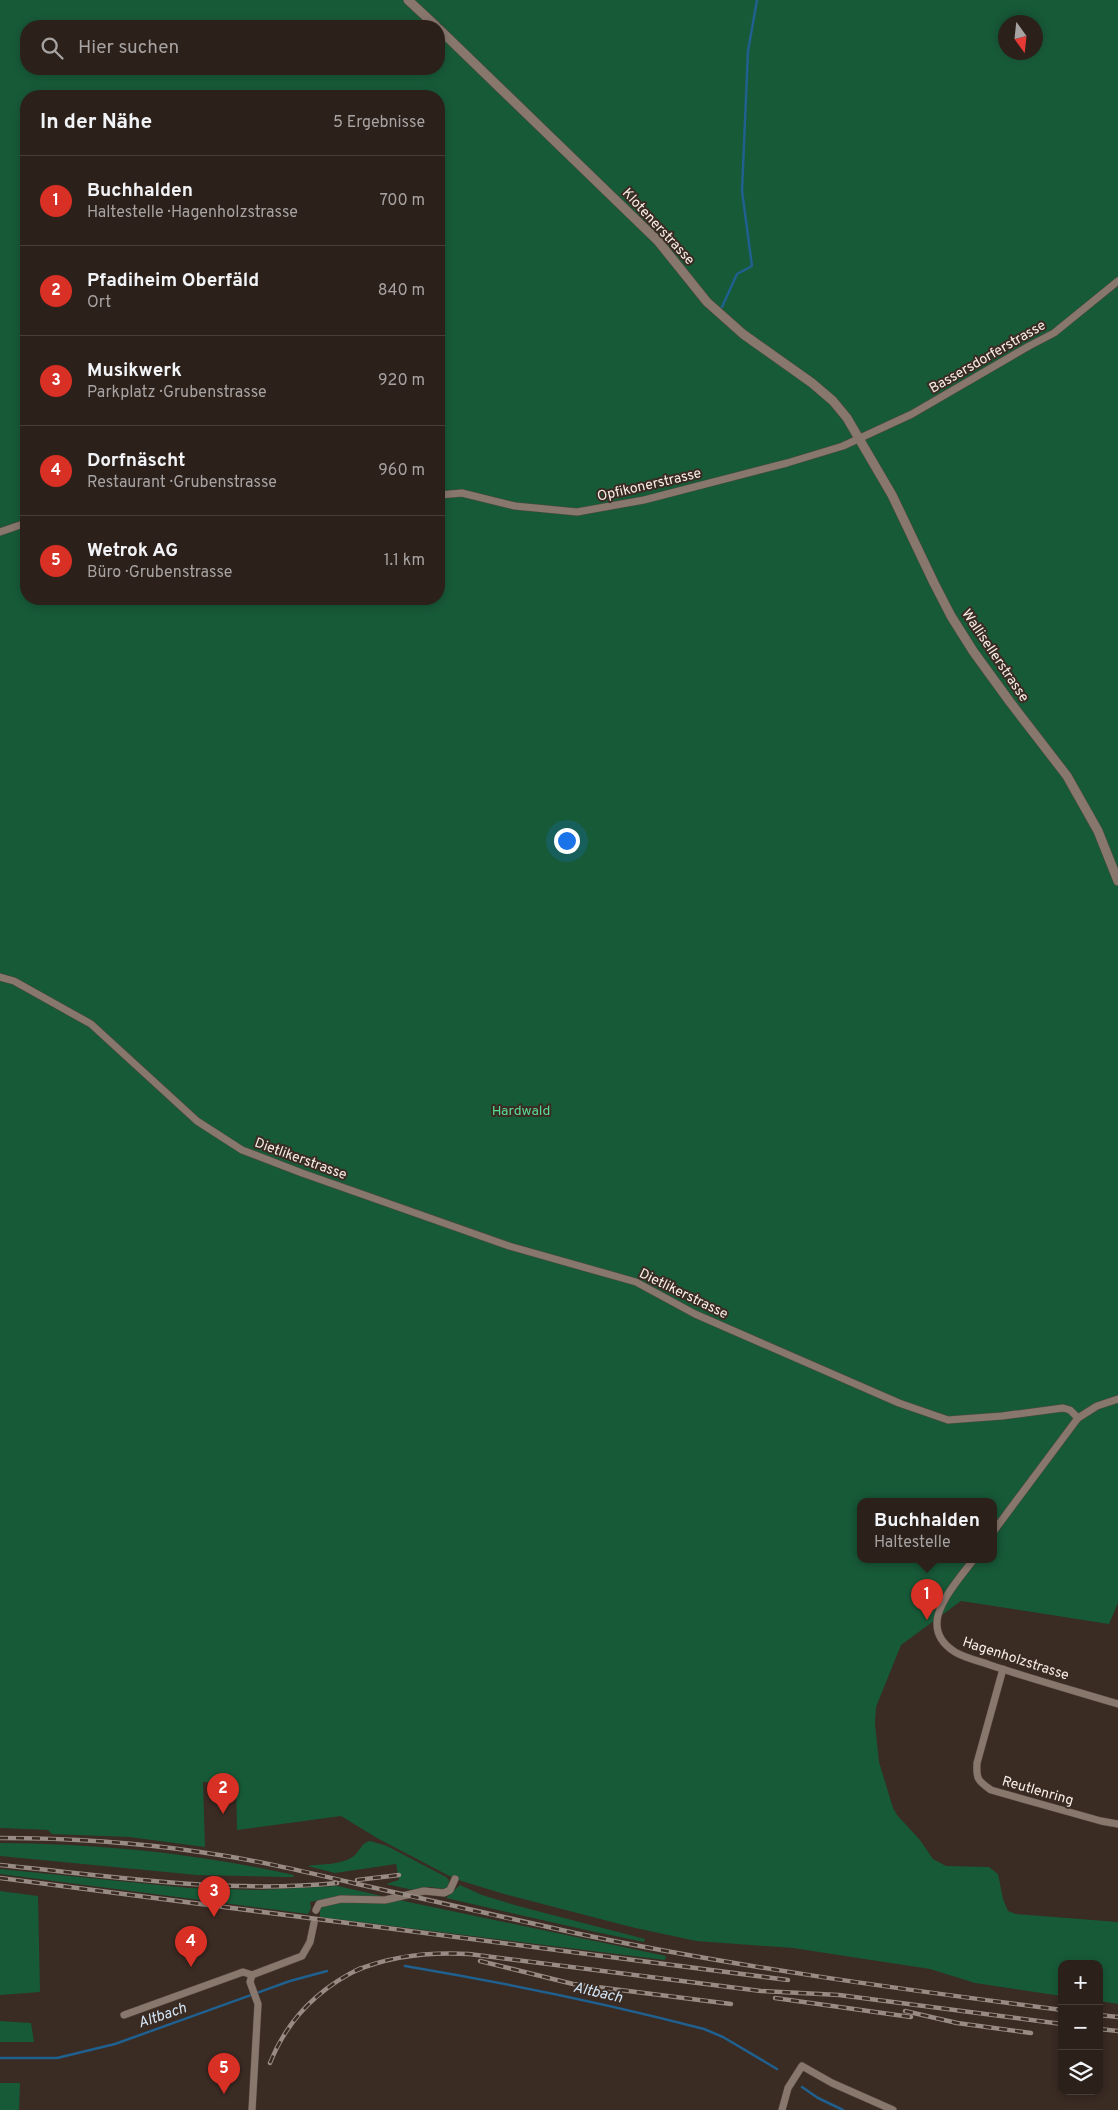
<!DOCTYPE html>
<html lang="de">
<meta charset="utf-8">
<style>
:root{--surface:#2c201a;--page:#382d27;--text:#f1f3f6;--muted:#a6a3a2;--line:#483e39;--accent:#d93025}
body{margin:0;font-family:Overpass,sans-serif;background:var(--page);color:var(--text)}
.controls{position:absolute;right:15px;bottom:15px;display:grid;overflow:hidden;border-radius:10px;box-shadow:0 2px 8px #0003}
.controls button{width:45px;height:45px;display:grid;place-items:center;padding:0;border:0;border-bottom:1px solid var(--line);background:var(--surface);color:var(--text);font:25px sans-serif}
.compass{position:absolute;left:998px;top:15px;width:45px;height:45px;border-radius:50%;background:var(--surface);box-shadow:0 2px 8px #0003;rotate:165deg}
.you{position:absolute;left:566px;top:840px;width:18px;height:18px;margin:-12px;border:4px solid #fff;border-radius:50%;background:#1a73e8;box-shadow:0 0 0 8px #1a73e833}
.badge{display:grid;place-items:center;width:32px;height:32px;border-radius:50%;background:var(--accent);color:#fff;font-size:16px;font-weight:700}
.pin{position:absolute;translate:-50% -41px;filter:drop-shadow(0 1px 2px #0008)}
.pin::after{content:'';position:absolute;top:26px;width:18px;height:15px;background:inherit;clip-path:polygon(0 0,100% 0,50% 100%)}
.popup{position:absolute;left:857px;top:1498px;width:140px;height:65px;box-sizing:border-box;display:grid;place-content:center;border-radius:10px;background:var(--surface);filter:drop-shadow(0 1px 4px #0005);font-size:16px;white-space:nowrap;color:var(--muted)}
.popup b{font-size:19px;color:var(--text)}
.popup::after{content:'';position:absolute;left:50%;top:100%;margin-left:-10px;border:10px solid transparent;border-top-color:var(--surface)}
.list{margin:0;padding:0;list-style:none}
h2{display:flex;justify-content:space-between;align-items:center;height:65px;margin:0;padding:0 20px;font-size:21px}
h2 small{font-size:16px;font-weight:400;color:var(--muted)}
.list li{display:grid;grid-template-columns:32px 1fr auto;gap:15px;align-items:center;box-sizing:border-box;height:90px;padding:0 20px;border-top:1px solid var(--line)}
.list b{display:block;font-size:19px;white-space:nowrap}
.list p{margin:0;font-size:16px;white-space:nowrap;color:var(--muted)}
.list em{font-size:16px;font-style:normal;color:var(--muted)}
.icon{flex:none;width:28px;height:28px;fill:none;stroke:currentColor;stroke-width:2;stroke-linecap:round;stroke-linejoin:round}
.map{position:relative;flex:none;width:1118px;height:2110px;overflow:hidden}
.search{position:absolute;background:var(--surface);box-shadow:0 2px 8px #0003;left:20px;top:20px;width:425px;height:55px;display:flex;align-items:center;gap:12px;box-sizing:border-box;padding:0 18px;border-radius:20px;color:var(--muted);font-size:19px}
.panel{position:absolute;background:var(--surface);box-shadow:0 2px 8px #0003;left:20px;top:90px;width:425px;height:515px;border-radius:20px}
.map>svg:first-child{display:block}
.green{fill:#175a38;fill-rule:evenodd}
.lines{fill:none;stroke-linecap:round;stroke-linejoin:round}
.stream{stroke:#20608f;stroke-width:2.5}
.minor-casing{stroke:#544840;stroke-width:8}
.tertiary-casing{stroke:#544840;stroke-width:10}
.minor{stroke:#88776d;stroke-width:7}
.tertiary{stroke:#88776d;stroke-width:9}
.rail-casing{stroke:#978b84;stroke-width:4.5}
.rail{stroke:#3a2b23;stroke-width:2.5;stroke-dasharray:8;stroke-linecap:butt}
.labels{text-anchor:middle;stroke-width:4;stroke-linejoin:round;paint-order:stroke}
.street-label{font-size:14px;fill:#f8eee8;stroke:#3a2b23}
.park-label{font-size:14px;fill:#59dc95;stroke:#3a2b23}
.water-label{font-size:15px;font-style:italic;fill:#d3e6f7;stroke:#3a2b23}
</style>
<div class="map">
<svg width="1118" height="2110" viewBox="0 0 1118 2110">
<rect width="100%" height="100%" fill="#3a2b23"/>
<g class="green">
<path d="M0 0H1118V1603L1109 1624 961 1601 901 1645 876 1707 875 1724 879 1762 893 1808 897 1815 920 1840 933 1859 946 1866 989 1867 998 1874 1003 1899 1008 1911 1016 1914 1118 1922V2004L1099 2001V1964H1062V1996L975 1983 930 1969 793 1948 696 1941 631 1927 504 1894 455 1879 377 1838 341 1816 237 1830 236 1783 203 1782 205 1847 129 1837 52 1834 48 1830 0 1828ZM1006 22H1036V52H1006ZM26 26H439V69H26ZM26 96H439V599H26ZM861 1501H993V1559H861Z"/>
<path d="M370 1841 387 1846 446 1877 449 1880 448 1887 443 1889 430 1887 413 1890 386 1884 399 1880 396 1864 335 1873 307 1866C321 1864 342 1865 354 1856 360 1851 361 1843 370 1841Z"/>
<path d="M0 1843C102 1844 194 1853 294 1875L293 1877H284L197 1875 0 1856Z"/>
<polygon points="0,1869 189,1888 260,1890 338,1886 386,1897 340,1896 310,1902 311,1908 308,1914 0,1874"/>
<polygon points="460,1885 482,1895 518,1906 645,1939 644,1942 586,1930 446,1898"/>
<polygon points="0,1891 38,1896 40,1992 0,1995"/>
<polygon points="399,1900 666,1956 665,1960 320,1917 320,1908 336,1902"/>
<polygon points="0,2021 31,2023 34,2042 0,2042"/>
<polygon points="0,2083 20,2083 19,2110 0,2110"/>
</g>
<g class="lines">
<g class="stream">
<polyline points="722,307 737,274 752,266 742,191 748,51 757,0"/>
<path d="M405 1966C506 1983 605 2003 704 2029L723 2037 777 2069"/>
<polyline points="0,2058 57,2058 115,2044 290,1981 327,1971"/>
<polyline points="802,2087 818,2098 843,2110"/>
</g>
<defs>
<g id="minor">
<polyline points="439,495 462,493 515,506 577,512 644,500 787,463 843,446 912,414 1029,346 1054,333 1118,281"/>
<polyline points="0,532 26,523"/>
<polyline points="0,977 14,981 91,1024 197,1121 242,1150 302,1173 509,1246 636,1282 695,1314 899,1403 948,1420 1002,1416 1063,1408 1070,1410 1078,1418"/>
<polyline points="993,1532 1078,1418 1097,1406 1118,1399"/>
<path d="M974 1559C962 1575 936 1604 937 1624 937 1636 944 1645 955 1652 965 1658 979 1661 990 1665 1032 1679 1075 1691 1118 1704"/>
<path d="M1003 1669 977 1763C976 1779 978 1781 991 1790L1101 1821 1118 1824"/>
<polyline points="316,1910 319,1904 341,1899 385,1900 424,1891 444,1893 450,1890 455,1879"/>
<polyline points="252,1975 250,1982 258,2004 252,2110"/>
<polyline points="252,1975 302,1956 310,1942 314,1923"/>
<polyline points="124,2015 243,1972 252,1975"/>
<polyline points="782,2110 788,2088 802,2066 832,2083 893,2110"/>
</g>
<g id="tertiary">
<polyline points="408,0 436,26"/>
<polyline points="439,29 658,241 707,302 743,334 812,383 833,401 847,418 892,495 934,583 951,616 973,651 1010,702 1067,776 1098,831 1118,881"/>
</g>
</defs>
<use href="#minor" class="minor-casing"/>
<use href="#tertiary" class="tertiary-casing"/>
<use href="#minor" class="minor"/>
<use href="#tertiary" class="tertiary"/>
<defs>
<g id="rail">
<path d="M0 1838C67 1838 133 1842 200 1852 251 1859 302 1871 353 1883 427 1900 501 1917 575 1933 736 1967 899 1989 1062 2010"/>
<path d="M0 1865C111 1876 225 1894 337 1883"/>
<polyline points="0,1878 788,1980"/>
<polyline points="357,1880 399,1875"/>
<polyline points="480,1961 573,1984 731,2004"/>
<path d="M355 1971C392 1955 430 1952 469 1954L761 1991 839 1995 1062 2024"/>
<polyline points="775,1998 911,2017"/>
<polyline points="905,2011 957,2023 1031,2033"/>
<polyline points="1099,2015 1118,2017"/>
<polyline points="1099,2029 1118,2031"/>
<path d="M270 2063C287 2020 319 1988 361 1968"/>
</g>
</defs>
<use href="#rail" class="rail-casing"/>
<use href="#rail" class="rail"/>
</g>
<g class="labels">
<g class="street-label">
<text transform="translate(659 226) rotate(47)" y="5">Klotenerstrasse</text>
<text transform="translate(987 356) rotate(-30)" y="5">Bassersdorferstrasse</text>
<text transform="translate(649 484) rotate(-13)" y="5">Opfikonerstrasse</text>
<text transform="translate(996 655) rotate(56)" y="5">Wallisellerstrasse</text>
<text transform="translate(301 1158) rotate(20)" y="5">Dietlikerstrasse</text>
<text transform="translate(684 1293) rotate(26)" y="5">Dietlikerstrasse</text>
<text transform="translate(1016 1658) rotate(18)" y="5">Hagenholzstrasse</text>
<text transform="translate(1038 1790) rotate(16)" y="5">Reutlenring</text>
</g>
<g class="park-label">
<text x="521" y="1115">Hardwald</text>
</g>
<g class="water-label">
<text transform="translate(598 1992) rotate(13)" y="5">Altbach</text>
<text transform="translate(162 2015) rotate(-19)" y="5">Altbach</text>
</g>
</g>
</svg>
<div class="controls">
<button>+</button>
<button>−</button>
<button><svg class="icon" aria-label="layers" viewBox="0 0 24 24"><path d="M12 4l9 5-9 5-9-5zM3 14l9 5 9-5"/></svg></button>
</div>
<svg class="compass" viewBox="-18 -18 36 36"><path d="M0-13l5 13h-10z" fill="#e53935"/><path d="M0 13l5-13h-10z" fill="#a6a3a2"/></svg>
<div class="you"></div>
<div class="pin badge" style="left:927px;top:1620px">1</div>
<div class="popup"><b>Buchhalden</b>Haltestelle</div>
<div class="pin badge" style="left:223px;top:1814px">2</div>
<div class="pin badge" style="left:214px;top:1917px">3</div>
<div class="pin badge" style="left:191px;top:1967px">4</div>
<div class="pin badge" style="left:224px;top:2094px">5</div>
<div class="search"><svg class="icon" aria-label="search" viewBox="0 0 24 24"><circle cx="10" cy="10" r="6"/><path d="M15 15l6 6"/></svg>Hier suchen</div>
<section class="panel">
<h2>In der Nähe<small>5 Ergebnisse</small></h2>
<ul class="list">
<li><span class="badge">1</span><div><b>Buchhalden</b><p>Haltestelle · Hagenholzstrasse</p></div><em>700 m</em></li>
<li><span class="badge">2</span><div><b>Pfadiheim Oberfäld</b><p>Ort</p></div><em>840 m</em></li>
<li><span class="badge">3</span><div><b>Musikwerk</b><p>Parkplatz · Grubenstrasse</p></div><em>920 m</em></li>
<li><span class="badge">4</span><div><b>Dorfnäscht</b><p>Restaurant · Grubenstrasse</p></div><em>960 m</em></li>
<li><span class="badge">5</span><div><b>Wetrok AG</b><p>Büro · Grubenstrasse</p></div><em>1.1 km</em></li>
</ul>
</section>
</div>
